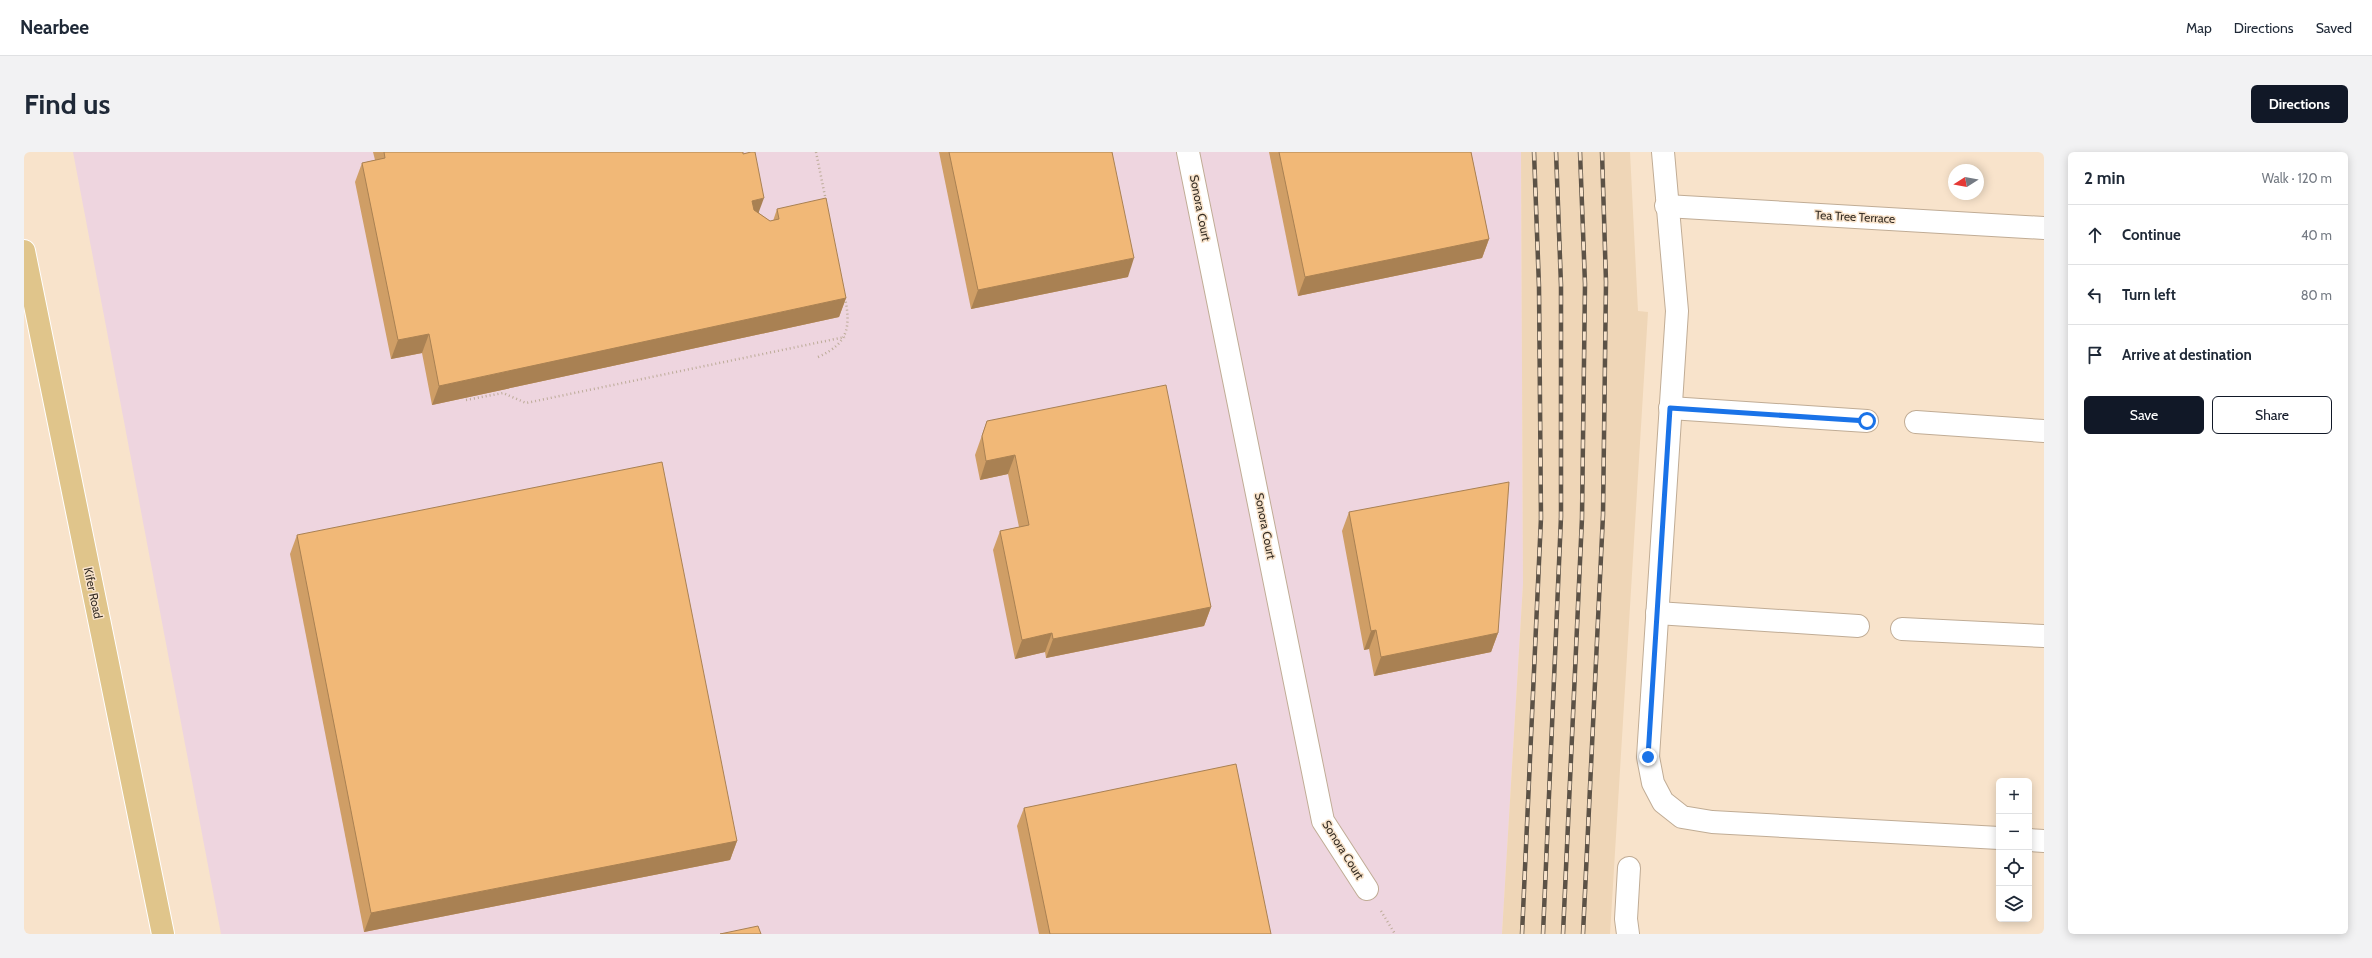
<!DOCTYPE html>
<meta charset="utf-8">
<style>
:root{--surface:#fff;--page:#f2f2f3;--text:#1f2937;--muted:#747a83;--line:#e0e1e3;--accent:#111827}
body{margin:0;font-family:Cabin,sans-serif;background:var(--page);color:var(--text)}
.controls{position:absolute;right:12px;bottom:12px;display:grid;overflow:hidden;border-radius:6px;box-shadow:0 2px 10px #0003}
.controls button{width:36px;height:36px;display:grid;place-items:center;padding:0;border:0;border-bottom:1px solid var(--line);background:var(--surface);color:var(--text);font:20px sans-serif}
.compass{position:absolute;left:1924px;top:12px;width:36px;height:36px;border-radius:50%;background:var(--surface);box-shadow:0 2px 10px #0003;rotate:259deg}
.stop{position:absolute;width:12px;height:12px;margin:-9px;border:3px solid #1a73e8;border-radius:50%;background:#fff}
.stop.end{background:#1a73e8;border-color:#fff;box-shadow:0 1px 4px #0008}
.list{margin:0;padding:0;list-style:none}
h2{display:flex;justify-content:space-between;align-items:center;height:52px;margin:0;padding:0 16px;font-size:17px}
h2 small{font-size:13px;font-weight:400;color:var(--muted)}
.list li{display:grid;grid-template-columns:26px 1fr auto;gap:12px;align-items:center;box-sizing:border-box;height:60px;padding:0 16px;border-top:1px solid var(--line)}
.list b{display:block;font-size:15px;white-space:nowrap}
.list em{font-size:13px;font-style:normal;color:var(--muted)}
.actions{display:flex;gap:8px;padding:12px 16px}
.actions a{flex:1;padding:9px 0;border:1px solid var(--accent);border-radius:6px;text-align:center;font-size:14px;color:var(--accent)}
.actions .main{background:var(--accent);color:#fff}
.icon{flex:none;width:22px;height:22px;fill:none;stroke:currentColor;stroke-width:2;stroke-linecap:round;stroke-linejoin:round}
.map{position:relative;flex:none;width:2020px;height:782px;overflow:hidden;border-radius:6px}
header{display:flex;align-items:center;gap:24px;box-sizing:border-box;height:56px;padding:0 20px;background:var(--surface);border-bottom:1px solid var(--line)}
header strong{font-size:19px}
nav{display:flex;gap:22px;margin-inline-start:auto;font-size:14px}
.intro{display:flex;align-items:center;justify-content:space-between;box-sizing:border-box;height:96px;padding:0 24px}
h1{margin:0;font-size:28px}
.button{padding:10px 18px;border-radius:6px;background:var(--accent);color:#fff;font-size:14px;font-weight:700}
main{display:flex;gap:24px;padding:0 24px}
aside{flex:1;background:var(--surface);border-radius:6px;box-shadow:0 2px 10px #0003}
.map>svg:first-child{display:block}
.commercial{fill:#eed5df}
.built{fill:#efd6b7}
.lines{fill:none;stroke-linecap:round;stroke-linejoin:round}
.minor-casing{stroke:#c0ac95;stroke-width:24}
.major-casing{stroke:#fff;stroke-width:24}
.path{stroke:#bcab98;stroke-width:2.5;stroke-dasharray:1 3;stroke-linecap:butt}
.minor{stroke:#fff;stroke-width:22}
.major{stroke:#e0c58b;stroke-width:22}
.rail-casing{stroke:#5c5246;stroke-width:4.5}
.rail{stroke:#f8e3cb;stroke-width:3;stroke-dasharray:9;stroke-linecap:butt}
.wall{fill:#cf9e66}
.shaded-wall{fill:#a98153}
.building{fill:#f1b877;stroke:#a98153}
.route{stroke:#1a73e8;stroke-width:5}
.labels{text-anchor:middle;stroke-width:3;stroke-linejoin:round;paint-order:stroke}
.street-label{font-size:12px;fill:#352d24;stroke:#f8e3cb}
</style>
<header>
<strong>Nearbee</strong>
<nav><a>Map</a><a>Directions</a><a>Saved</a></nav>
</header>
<div class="intro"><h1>Find us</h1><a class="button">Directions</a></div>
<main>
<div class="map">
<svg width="2020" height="782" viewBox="0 0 2020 782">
<rect width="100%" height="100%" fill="#f8e3cb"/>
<polygon class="commercial" points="49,0 1497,0 1499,432 1478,782 197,782"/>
<polygon class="built" points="1497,0 1606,0 1614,159 1624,160 1586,782 1478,782 1499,432"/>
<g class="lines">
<defs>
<g id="minor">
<polyline points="1164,0 1299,669 1343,737"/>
<polyline points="1639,0 1653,159 1624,605 1629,631 1639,650 1658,665 1688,670 1975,686"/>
<polyline points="1642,54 2020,76"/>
<polyline points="1646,256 1843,269"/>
<polyline points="1892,270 2020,279"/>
<polyline points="1633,461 1834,474"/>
<polyline points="1878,477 2020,484"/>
<polyline points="2005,688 2020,689"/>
<polyline points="1604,782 1602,767 1605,716"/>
</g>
<polyline id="major" points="0,99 139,782"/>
</defs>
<use href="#minor" class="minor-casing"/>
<use href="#major" class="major-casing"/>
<g class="path">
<polyline points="792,0 802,49"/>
<path d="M794 205C824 192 827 175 821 146"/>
<polyline points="442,248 479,241 502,251 821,185"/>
<polyline points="1357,759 1371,782"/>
</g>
<use href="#minor" class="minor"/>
<use href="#major" class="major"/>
<defs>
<g id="rail">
<polyline points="1498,782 1517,366 1515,135 1510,0"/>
<polyline points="1519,782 1537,365 1537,133 1532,0"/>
<polyline points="1539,782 1558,366 1561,132 1556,0"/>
<polyline points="1559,782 1579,363 1582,130 1578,0"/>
</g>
</defs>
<use href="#rail" class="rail-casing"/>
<use href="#rail" class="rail"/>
</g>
<g class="wall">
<polygon points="349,0 719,0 719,2 731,1 735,61 746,69 749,69 753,57 822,146 815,165 408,253 398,201 367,207 331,30 338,11 351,8"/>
<polygon points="915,0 1088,0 1104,125 947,157"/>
<polygon points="1245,0 1447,0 1465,87 1458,106 1274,144"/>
<polygon points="963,269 1187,455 1180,474 1022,506 1021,500 991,507 969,398 976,379 995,375 984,322 956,328 951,303"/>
<polygon points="1325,360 1474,481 1467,500 1350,524 1345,497 1340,498 1318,379"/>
<polygon points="273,383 713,689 706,708 340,780 266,402"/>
<polygon points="1000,656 1247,782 1015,782 993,674"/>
</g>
<g class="shaded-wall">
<polygon points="740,46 733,65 722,68 728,49"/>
<polygon points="1465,87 1458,106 1274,144 1281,125"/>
<polygon points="1110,106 1104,125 947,157 954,138"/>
<polygon points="822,146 815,165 408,253 415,234"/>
<polygon points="405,182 398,201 367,207 374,188"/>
<polygon points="991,303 984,322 956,328 962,309"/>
<polygon points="1187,455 1180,474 1022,506 1029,487"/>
<polygon points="1352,478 1345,497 1340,498 1347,479"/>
<polygon points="1028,481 1021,500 991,507 998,488"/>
<polygon points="1474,481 1467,500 1350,524 1357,505"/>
<polygon points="713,689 706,708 340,780 347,761"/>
</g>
<g class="building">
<polygon points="360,0 719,0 719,2 727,0 731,0 740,46 728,49 730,58 746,69 755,67 753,57 802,46 822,146 415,234 405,182 374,188 338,11 361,6"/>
<polygon points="925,0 1088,0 1110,106 954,138"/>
<polygon points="1255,0 1447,0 1465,87 1281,125"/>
<polygon points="1142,233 1187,455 1029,487 1028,481 998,488 976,379 1005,373 991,303 962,309 958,284 963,269"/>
<polygon points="638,310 713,689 347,761 273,383"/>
<polygon points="1485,330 1474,481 1357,505 1352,478 1347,479 1325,360"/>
<polygon points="1212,612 1247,782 1026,782 1000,656"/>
<polygon points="734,774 737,782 696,782"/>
</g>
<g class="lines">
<polyline class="route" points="1624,605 1646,256 1843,269"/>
</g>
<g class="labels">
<g class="street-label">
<text transform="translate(1176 56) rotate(79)" y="4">Sonora Court</text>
<text transform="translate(1831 65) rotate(3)" y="4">Tea Tree Terrace</text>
<text transform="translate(1241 374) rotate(79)" y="4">Sonora Court</text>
<text transform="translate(69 441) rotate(78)" y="4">Kifer Road</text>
<text transform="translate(1319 698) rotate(58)" y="4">Sonora Court</text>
</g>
</g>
</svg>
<div class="controls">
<button>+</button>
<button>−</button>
<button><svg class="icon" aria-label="locate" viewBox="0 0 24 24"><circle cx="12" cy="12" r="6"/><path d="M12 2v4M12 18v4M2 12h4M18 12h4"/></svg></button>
<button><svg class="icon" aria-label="layers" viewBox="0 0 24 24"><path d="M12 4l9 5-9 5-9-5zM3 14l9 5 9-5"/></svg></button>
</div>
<svg class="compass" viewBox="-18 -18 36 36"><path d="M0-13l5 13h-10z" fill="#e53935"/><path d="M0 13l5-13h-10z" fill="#747a83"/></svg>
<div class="stop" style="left:1843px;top:269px"></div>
<div class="stop end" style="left:1624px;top:605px"></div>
</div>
<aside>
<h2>2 min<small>Walk · 120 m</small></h2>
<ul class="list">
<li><svg class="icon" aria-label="ahead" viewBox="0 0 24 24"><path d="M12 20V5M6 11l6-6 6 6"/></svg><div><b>Continue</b></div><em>40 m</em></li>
<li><svg class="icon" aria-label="left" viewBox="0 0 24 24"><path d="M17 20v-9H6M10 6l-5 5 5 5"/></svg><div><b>Turn left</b></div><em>80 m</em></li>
<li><svg class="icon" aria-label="arrive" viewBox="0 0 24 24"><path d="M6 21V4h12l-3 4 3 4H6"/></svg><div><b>Arrive at destination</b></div></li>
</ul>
<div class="actions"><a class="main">Save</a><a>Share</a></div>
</aside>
</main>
